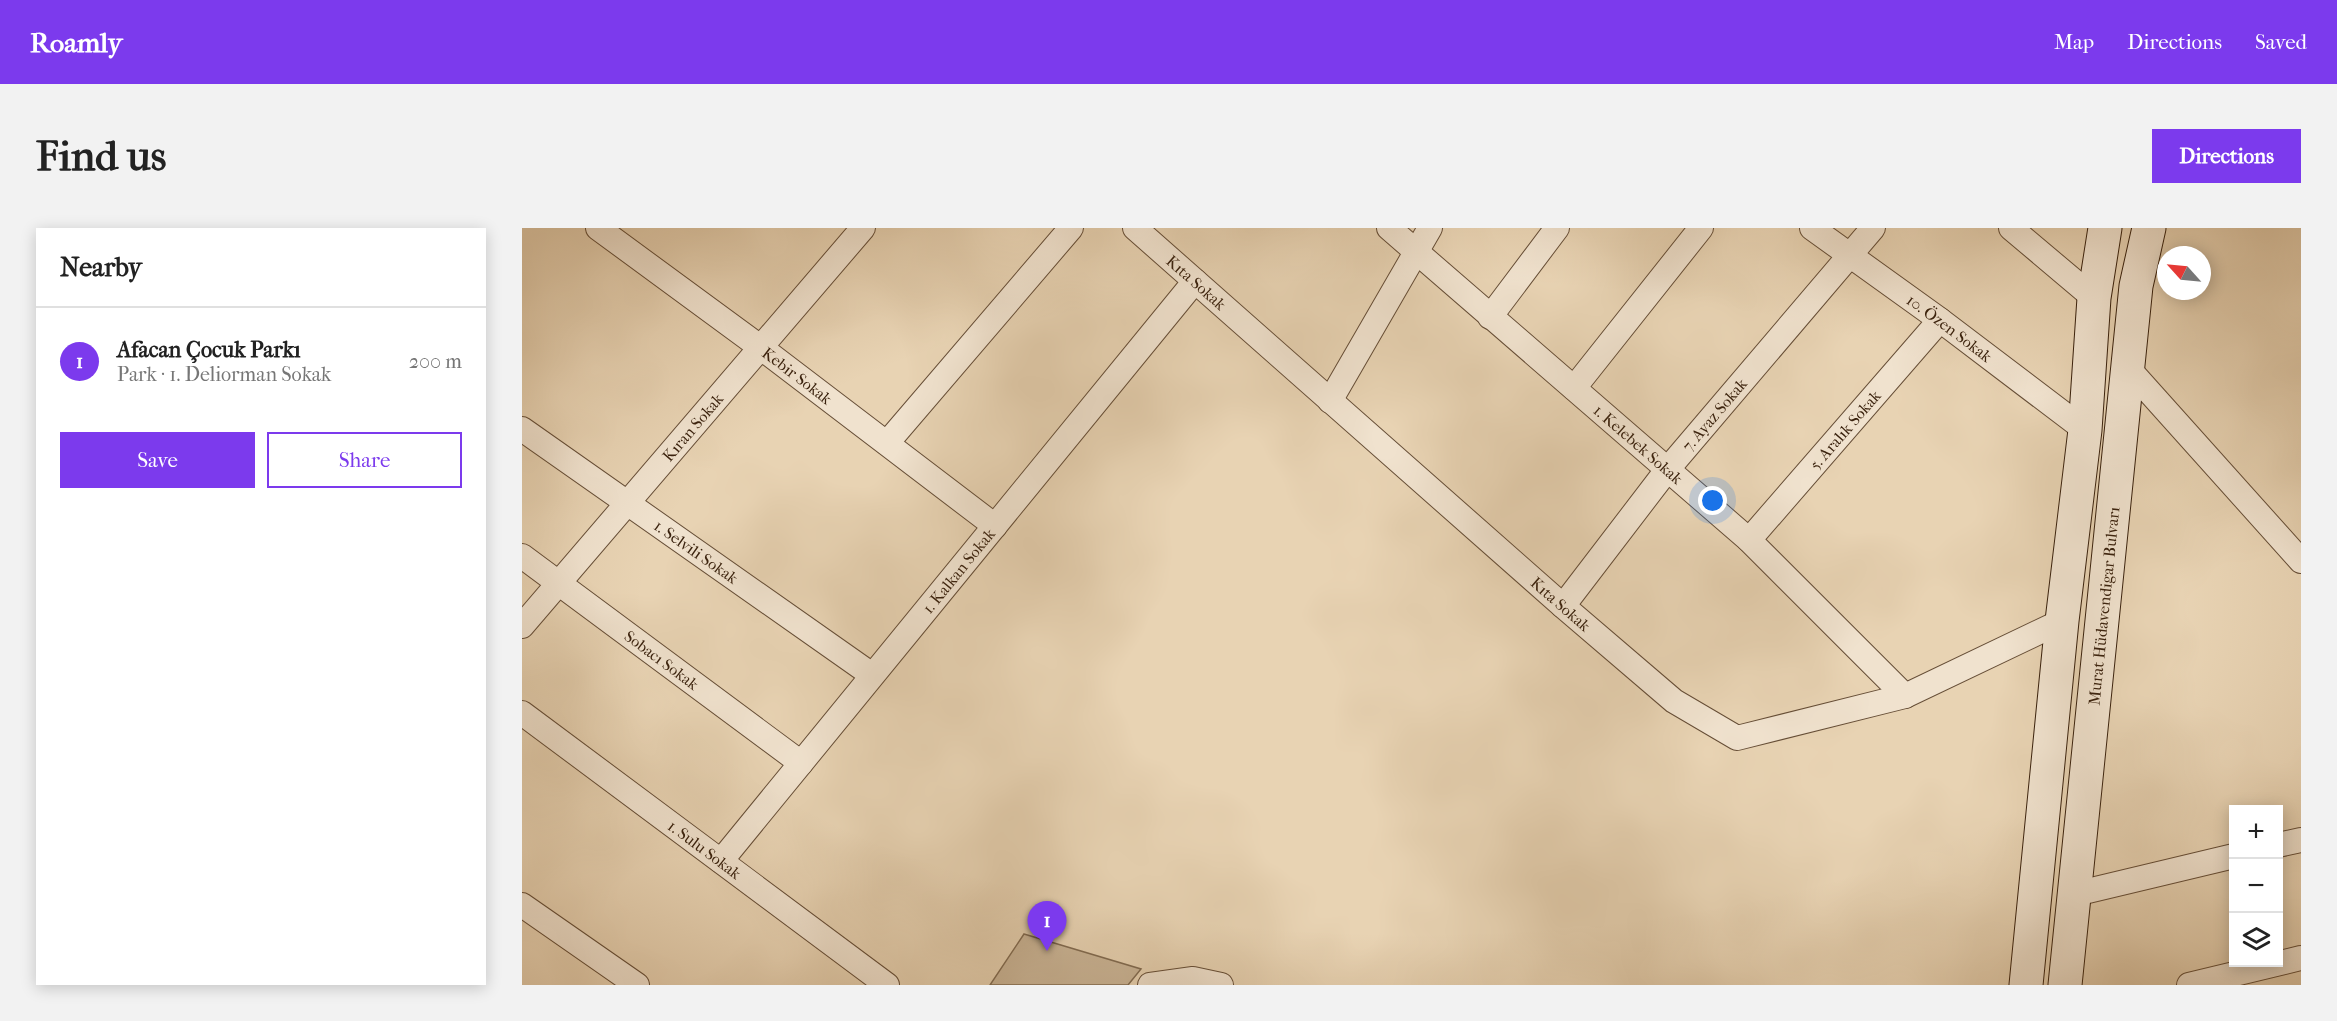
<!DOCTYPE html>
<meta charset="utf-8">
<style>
:root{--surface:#fff;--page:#f2f2f2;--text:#222;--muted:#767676;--line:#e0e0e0;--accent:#7c3aed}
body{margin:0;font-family:"IM FELL French Canon",serif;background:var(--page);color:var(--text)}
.controls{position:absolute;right:18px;bottom:18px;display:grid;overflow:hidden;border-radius:0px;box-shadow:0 3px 15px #0003}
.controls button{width:54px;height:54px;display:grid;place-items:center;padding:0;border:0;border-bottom:2px solid var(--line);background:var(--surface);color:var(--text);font:30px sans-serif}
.compass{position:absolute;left:1635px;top:18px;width:54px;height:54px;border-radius:50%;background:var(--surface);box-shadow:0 3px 15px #0003;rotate:297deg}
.you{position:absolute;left:1191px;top:273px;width:21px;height:21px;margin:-15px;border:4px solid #fff;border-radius:50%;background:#1a73e8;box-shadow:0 0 0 9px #1a73e833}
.badge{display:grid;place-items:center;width:39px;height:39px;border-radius:50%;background:var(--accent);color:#fff;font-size:20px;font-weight:700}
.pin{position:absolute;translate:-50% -50px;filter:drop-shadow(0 2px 3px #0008)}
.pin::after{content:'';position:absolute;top:32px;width:21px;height:18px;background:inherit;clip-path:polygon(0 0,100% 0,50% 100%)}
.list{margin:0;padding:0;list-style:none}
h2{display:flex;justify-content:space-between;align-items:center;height:78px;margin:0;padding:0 24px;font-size:26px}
h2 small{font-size:20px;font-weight:400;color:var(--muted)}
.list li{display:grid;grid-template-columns:39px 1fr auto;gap:18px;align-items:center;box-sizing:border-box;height:108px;padding:0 24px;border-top:2px solid var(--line)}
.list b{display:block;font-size:22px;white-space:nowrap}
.list p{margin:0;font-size:20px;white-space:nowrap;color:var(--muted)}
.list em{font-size:20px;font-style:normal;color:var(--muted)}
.actions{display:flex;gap:12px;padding:18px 24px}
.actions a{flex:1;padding:14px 0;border:2px solid var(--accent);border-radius:0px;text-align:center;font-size:21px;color:var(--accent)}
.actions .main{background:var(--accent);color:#fff}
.icon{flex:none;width:33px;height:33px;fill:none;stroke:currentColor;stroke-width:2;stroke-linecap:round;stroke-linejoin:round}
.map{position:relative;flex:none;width:1779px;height:757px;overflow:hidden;border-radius:0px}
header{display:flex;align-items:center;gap:36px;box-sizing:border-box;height:84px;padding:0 30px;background:var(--accent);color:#fff}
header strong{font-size:28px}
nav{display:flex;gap:33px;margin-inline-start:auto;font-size:21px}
.intro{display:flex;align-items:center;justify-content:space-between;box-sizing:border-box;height:144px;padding:0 36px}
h1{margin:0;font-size:42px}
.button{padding:15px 27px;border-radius:0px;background:var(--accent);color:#fff;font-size:21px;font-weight:700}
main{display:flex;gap:36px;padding:0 36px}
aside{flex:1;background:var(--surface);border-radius:0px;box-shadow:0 3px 15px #0003}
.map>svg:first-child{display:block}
.green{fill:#cab597;stroke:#826c52;stroke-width:1.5}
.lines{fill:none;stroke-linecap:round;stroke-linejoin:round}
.minor-casing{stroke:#664e37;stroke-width:26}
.secondary-casing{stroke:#3a220e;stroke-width:35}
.minor{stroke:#f0e2ce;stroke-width:24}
.secondary{stroke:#f0e2ce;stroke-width:33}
.labels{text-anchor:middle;stroke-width:4.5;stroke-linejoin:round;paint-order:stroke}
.street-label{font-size:16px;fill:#3a220e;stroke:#f0e2ce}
</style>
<header>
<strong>Roamly</strong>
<nav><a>Map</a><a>Directions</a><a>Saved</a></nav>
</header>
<div class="intro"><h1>Find us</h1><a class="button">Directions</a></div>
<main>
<aside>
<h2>Nearby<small></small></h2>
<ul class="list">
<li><span class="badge">1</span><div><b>Afacan Çocuk Parkı</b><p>Park · 1. Deliorman Sokak</p></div><em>200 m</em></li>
</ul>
<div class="actions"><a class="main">Save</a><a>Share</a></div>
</aside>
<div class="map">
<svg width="1779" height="757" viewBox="0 0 1779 757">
<rect width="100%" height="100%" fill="#e8d3b3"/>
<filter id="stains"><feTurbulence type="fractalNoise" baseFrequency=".00333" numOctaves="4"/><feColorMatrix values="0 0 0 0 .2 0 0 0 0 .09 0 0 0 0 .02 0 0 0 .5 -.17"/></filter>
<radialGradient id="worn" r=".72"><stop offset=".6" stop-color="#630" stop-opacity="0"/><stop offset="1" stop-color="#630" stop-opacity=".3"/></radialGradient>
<polygon class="green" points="502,706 619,741 606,757 468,757"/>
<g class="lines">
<defs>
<g id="minor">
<path id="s1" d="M76 0 238 119 473 298"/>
<path id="s2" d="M613 0 1041 378 1152 473 1215 510 1383 468 1540 393"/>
<path id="s3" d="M867 0 1227 312 1383 468"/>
<path id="s4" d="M1290 0 1418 92 1563 202"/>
<polyline points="1489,0 1572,70"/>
<polyline points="968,89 1035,0"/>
<polyline points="1606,140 1779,333"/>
<polyline points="1052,160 1179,0"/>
<polyline points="808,173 908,0"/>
<path id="s5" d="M0 201 350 447"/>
<polyline points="365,215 549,0"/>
<path id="s6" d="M1227 312 1418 92"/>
<path id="s7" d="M0 328 279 535"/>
<path id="s8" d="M1041 378 1145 242 1351 0"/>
<path id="s9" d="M0 398 341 0"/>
<path id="s10" d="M0 485 365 757"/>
<polyline points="1756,617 1779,612"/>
<path id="s11" d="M199 633 673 53"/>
<polyline points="1553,666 1712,628"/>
<polyline points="0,677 115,757"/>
<polyline points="628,757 671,751 699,757"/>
<polyline points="1667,757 1779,730"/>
</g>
<g id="secondary">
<polyline points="1504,757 1540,393 1563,202 1572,70 1583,0"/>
<path id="s12" d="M1543 757 1614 58 1627 0"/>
</g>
</defs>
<use href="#minor" class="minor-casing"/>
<use href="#secondary" class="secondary-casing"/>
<use href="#minor" class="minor"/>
<use href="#secondary" class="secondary"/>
</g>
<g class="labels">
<g class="street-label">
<text dy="6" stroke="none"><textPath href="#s2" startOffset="82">Kıta Sokak</textPath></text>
<text dy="6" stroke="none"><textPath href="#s4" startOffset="170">10. Özen Sokak</textPath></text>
<text dy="6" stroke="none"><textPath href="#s1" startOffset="248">Kebir Sokak</textPath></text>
<text dy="6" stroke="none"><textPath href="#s8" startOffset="244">7. Ayaz Sokak</textPath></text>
<text dy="6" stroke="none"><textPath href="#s9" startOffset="262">Kıran Sokak</textPath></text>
<text dy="6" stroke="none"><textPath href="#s6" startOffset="146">5. Aralık Sokak</textPath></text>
<text dy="6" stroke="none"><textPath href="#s3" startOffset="330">1. Kelebek Sokak</textPath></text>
<text dy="6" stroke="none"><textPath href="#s5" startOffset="213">1. Selvili Sokak</textPath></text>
<text dy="6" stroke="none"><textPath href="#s11" startOffset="375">1. Kalkan Sokak</textPath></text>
<text dy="6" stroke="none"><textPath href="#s2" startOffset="568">Kıta Sokak</textPath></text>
<text dy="6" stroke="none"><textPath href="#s12" startOffset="381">Murat Hüdavendigar Bulvarı</textPath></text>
<text dy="6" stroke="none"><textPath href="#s7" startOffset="174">Sobacı Sokak</textPath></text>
<text dy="6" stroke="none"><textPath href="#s10" startOffset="228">1. Sulu Sokak</textPath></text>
</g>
</g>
<rect width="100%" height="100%" filter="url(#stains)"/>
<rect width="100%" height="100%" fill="url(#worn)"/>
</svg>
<div class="controls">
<button>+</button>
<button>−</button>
<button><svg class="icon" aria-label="layers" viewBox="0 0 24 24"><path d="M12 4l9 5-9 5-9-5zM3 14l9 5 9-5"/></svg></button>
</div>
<svg class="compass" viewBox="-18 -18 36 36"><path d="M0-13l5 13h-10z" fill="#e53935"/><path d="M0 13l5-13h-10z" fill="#767676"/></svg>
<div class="you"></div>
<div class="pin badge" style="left:525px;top:723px">1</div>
</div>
</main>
